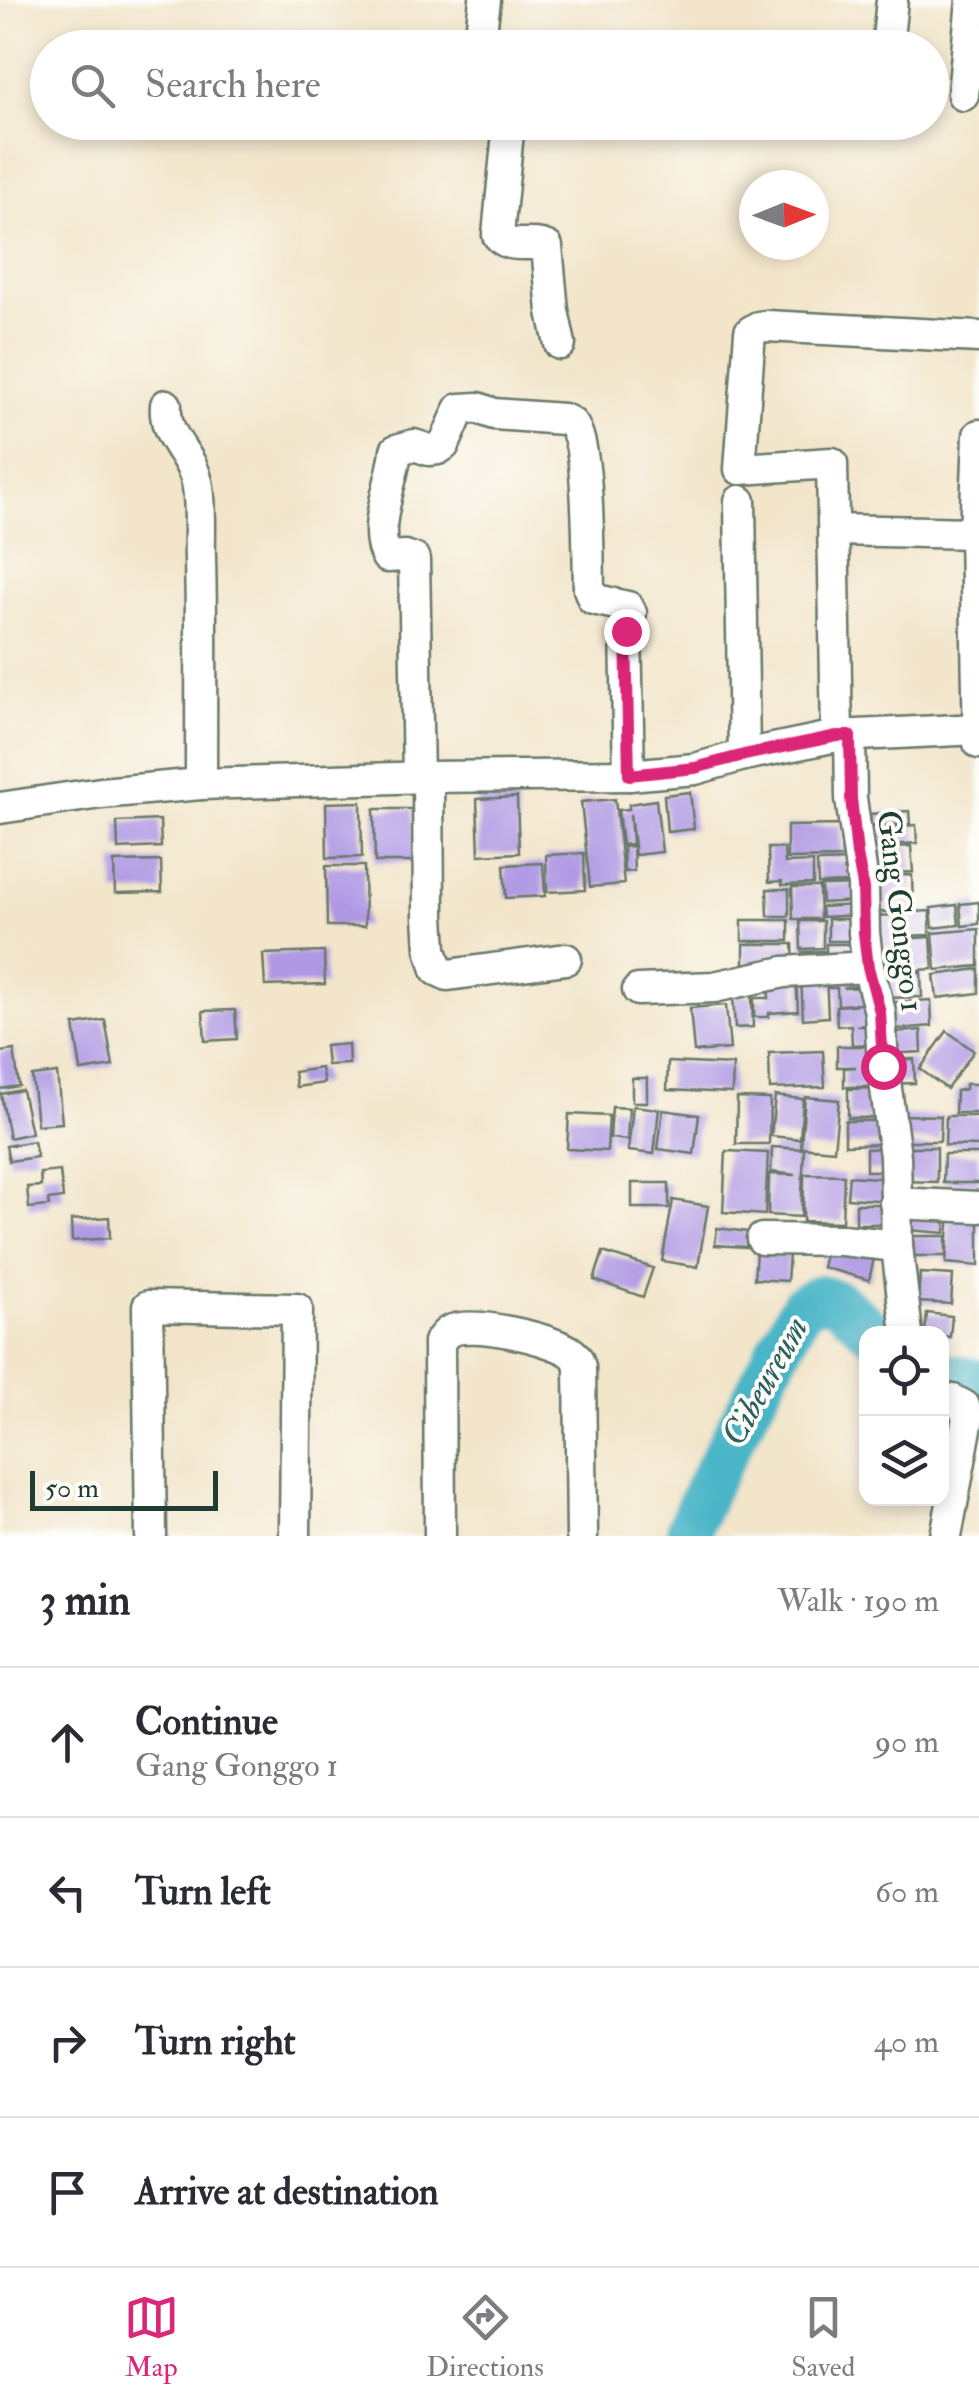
<!DOCTYPE html>
<meta charset="utf-8">
<style>
:root{--surface:#fff;--page:#f2f2f3;--text:#2b2b33;--muted:#7c7c81;--line:#e1e1e2;--accent:#db2777}
body{margin:0;font-family:"IM FELL Double Pica",serif;background:var(--page);color:var(--text)}
.controls{position:absolute;right:30px;bottom:30px;display:grid;overflow:hidden;border-radius:20px;box-shadow:0 5px 15px #0003}
.controls button{width:90px;height:90px;display:grid;place-items:center;padding:0;border:0;border-bottom:2px solid var(--line);background:var(--surface);color:var(--text);font:50px sans-serif}
.compass{position:absolute;left:739px;top:170px;width:90px;height:90px;border-radius:50%;background:var(--surface);box-shadow:0 5px 15px #0003;rotate:89deg}
.scale{position:absolute;left:30px;bottom:25px;width:188px;box-sizing:border-box;padding-left:10px;border:5px solid #1f3d34;border-top:0;font-size:28px;line-height:35px;white-space:nowrap;color:#1f3d34;-webkit-text-stroke:8px #fdfcf7;paint-order:stroke}
.stop{position:absolute;width:30px;height:30px;margin:-22px;border:8px solid #db2777;border-radius:50%;background:#fff}
.stop.end{background:#db2777;border-color:#fff;box-shadow:0 2px 10px #0008}
.list{margin:0;padding:0;list-style:none}
h2{display:flex;justify-content:space-between;align-items:center;height:130px;margin:0;padding:0 40px;font-size:42px}
h2 small{font-size:32px;font-weight:400;color:var(--muted)}
.list li{display:grid;grid-template-columns:65px 1fr auto;gap:30px;align-items:center;box-sizing:border-box;height:150px;padding:0 40px;border-top:2px solid var(--line)}
.list b{display:block;font-size:38px;white-space:nowrap}
.list p{margin:0;font-size:32px;white-space:nowrap;color:var(--muted)}
.list em{font-size:32px;font-style:normal;color:var(--muted)}
.icon{flex:none;width:55px;height:55px;fill:none;stroke:currentColor;stroke-width:2;stroke-linecap:round;stroke-linejoin:round}
.map{position:relative;flex:none;width:979px;height:1536px;overflow:hidden}
.search{position:absolute;background:var(--surface);box-shadow:0 5px 15px #0003;left:30px;right:30px;top:30px;height:110px;display:flex;align-items:center;gap:25px;box-sizing:border-box;padding:0 35px;border-radius:55px;color:var(--muted);font-size:38px}
.sheet{height:730px;background:var(--surface)}
nav{display:flex;justify-content:space-around;align-items:center;box-sizing:border-box;height:140px;border-top:2px solid var(--line);background:var(--surface);font-size:28px;color:var(--muted)}
nav a{display:grid;justify-items:center;gap:5px}
nav .on{color:var(--accent)}
.map>svg:first-child{display:block}
.lines{fill:none;stroke-linecap:round;stroke-linejoin:round}
.river{stroke:#4ab5c7;stroke-width:45}
.building{fill:#af98e4}
.minor-casing{stroke:#697868;stroke-width:35}
.minor{stroke:#fff;stroke-width:30}
.route{stroke:#db2777;stroke-width:12}
.labels{text-anchor:middle;stroke-width:8;stroke-linejoin:round;paint-order:stroke}
.street-label{font-size:32px;fill:#1f3d34;stroke:#fdfcf7}
.water-label{font-size:35px;font-style:italic;fill:#2c6160;stroke:#fdfcf7}
</style>
<div class="map">
<svg width="979" height="1536" viewBox="0 0 979 1536">
<rect width="100%" height="100%" fill="#fdfcf7"/>
<filter id="ink" filterUnits="userSpaceOnUse"><feTurbulence type="fractalNoise" baseFrequency=".01" numOctaves="2"/><feDisplacementMap in="SourceGraphic" scale="20" xChannelSelector="R" yChannelSelector="G"/><feConvolveMatrix kernelMatrix="1 2 1 2 8 2 1 2 1" color-interpolation-filters="sRGB"/></filter>
<filter id="wash" filterUnits="userSpaceOnUse"><feTurbulence type="fractalNoise" baseFrequency=".0048" numOctaves="4" result="noise"/><feDisplacementMap in="SourceGraphic" scale="40" xChannelSelector="R" yChannelSelector="G"/><feGaussianBlur stdDeviation="2.25" result="paint"/><feColorMatrix in="noise" values="0 0 0 0 0 0 0 0 0 0 0 0 0 0 0 0 0 1.4 0 .05"/><feComposite in="paint" operator="in"/></filter>
<g filter="url(#wash)">
<rect width="100%" height="100%" fill="#f2e5ca"/>
<g class="lines">
<g class="river">
<polyline points="942,1374 979,1382"/>
<polyline points="690,1536 689,1528 705,1491 801,1307 819,1297 839,1303 876,1334"/>
</g>
</g>
<g id="blocks">
<g class="building">
<polygon points="690,792 694,829 667,832 664,795"/>
<polygon points="517,797 519,853 479,855 477,799"/>
<polygon points="615,799 624,884 590,887 581,802"/>
<polygon points="656,800 662,852 635,855 630,814 632,844 622,845 618,810 629,809 629,804"/>
<polygon points="361,802 362,857 327,858 326,803"/>
<polygon points="374,809 413,809 414,862 375,862"/>
<polygon points="909,811 910,824 871,826 870,814"/>
<polygon points="160,820 161,847 118,849 117,822"/>
<polygon points="841,825 842,858 787,859 787,826"/>
<polygon points="916,825 917,843 860,847 858,829"/>
<polygon points="633,846 634,871 624,872 623,847"/>
<polygon points="911,846 913,872 865,874 864,849"/>
<polygon points="768,848 784,848 785,863 813,862 813,884 782,885 782,881 769,882"/>
<polygon points="584,853 585,890 547,892 546,855"/>
<polygon points="161,861 162,892 115,893 114,862"/>
<polygon points="850,861 851,883 818,884 817,862"/>
<polygon points="543,863 545,896 506,898 504,865"/>
<polygon points="326,866 364,866 365,926 327,926"/>
<polygon points="912,875 913,912 930,911 930,935 902,936 902,912 867,912 866,876"/>
<polygon points="855,885 856,901 822,903 821,886"/>
<polygon points="792,887 819,887 820,919 793,919"/>
<polygon points="767,889 789,889 789,916 768,916"/>
<polygon points="979,902 979,924 962,926 960,904"/>
<polygon points="857,905 858,915 822,917 821,907"/>
<polygon points="957,905 959,925 933,928 931,908"/>
<polygon points="898,915 899,960 877,960 875,916"/>
<rect x="828" y="919" width="27" height="22"/>
<rect x="742" y="920" width="47" height="21"/>
<polygon points="800,921 823,921 823,948 801,949"/>
<polygon points="979,929 979,966 936,970 933,933"/>
<polygon points="931,937 933,969 902,971 900,939"/>
<polygon points="744,944 793,944 794,968 744,969"/>
<polygon points="826,944 854,944 855,966 803,967 802,952 826,951"/>
<polygon points="324,952 325,984 265,986 263,954"/>
<polygon points="979,969 979,993 937,998 934,975"/>
<polygon points="921,972 922,997 885,998 885,973"/>
<polygon points="828,973 869,985 843,988 870,987 875,1024 856,1026 875,1026 875,1044 852,1045 851,1025 837,1026 836,1006 862,1004 838,1005 837,988 829,988"/>
<polygon points="826,975 828,1017 803,1019 801,977"/>
<polygon points="796,976 798,1011 769,1013 769,1017 754,1017 754,998 769,998 768,978"/>
<polygon points="752,995 753,1027 735,1028 733,996"/>
<polygon points="931,1000 932,1026 885,1030 883,1003"/>
<polygon points="726,1005 730,1049 694,1052 690,1008"/>
<polygon points="235,1010 237,1039 205,1041 203,1011"/>
<polygon points="105,1020 113,1066 81,1071 74,1025"/>
<polygon points="921,1030 922,1052 887,1054 886,1033"/>
<polygon points="947,1031 974,1051 947,1089 920,1069"/>
<polygon points="348,1044 349,1064 327,1065 325,1046"/>
<polygon points="837,1046 877,1046 879,1087 844,1087 844,1068 856,1067 837,1067"/>
<polygon points="14,1050 19,1086 0,1089 0,1052"/>
<polygon points="823,1051 825,1087 770,1089 769,1053"/>
<polygon points="914,1059 915,1083 888,1084 887,1060"/>
<polygon points="668,1062 733,1065 732,1093 667,1090"/>
<polygon points="321,1068 324,1083 296,1087 294,1072"/>
<polygon points="57,1073 62,1123 37,1125 32,1076"/>
<rect x="632" y="1078" width="15" height="24"/>
<polygon points="965,1084 979,1084 979,1113 955,1113 956,1091 965,1089"/>
<polygon points="877,1088 878,1118 848,1118 848,1089"/>
<polygon points="22,1090 31,1133 9,1138 1,1094"/>
<polygon points="775,1096 803,1099 800,1139 771,1136"/>
<polygon points="805,1097 839,1100 834,1150 801,1147"/>
<polygon points="737,1098 770,1099 769,1144 736,1144"/>
<polygon points="633,1106 659,1109 654,1154 628,1151"/>
<polygon points="612,1107 629,1108 627,1140 610,1138"/>
<polygon points="663,1110 699,1115 694,1154 658,1149"/>
<polygon points="569,1114 609,1116 607,1151 567,1149"/>
<polygon points="900,1115 941,1116 940,1141 899,1141"/>
<polygon points="946,1116 979,1116 979,1146 945,1145"/>
<polygon points="845,1121 886,1121 887,1144 845,1145"/>
<polygon points="34,1141 37,1157 9,1161 6,1146"/>
<polygon points="772,1147 804,1149 801,1217 768,1215 769,1174 796,1175 771,1172"/>
<polygon points="901,1147 937,1147 937,1182 901,1181"/>
<polygon points="887,1148 887,1171 866,1171 866,1149"/>
<polygon points="726,1151 768,1153 765,1215 723,1212"/>
<polygon points="944,1154 979,1154 979,1183 943,1183"/>
<polygon points="60,1171 63,1198 48,1200 49,1206 29,1208 27,1187 41,1186 40,1173"/>
<polygon points="804,1174 844,1175 842,1222 803,1221"/>
<polygon points="849,1176 892,1179 891,1201 847,1198"/>
<rect x="632" y="1183" width="37" height="25"/>
<polygon points="673,1200 708,1206 698,1267 662,1261"/>
<rect x="856" y="1204" width="36" height="20"/>
<polygon points="909,1210 946,1213 945,1233 908,1230"/>
<polygon points="950,1212 979,1214 979,1266 946,1263"/>
<polygon points="109,1217 110,1238 72,1241 71,1220"/>
<polygon points="717,1228 748,1232 746,1247 715,1245"/>
<rect x="904" y="1236" width="42" height="20"/>
<polygon points="828,1243 875,1254 869,1280 822,1267"/>
<polygon points="603,1252 653,1268 643,1297 594,1280"/>
<polygon points="756,1252 789,1254 787,1281 754,1279"/>
<polygon points="920,1273 953,1275 951,1304 918,1302"/>
<polygon points="927,1313 952,1316 950,1337 942,1336 942,1334 925,1334"/>
</g>
</g>
</g>
<g filter="url(#ink)">
<use href="#blocks" fill-opacity="0" stroke="#697868" stroke-width="2.5"/>
<g class="lines">
<defs>
<g id="minor">
<polyline points="485,0 481,32 483,40 489,44 513,48"/>
<polyline points="887,48 892,0"/>
<polyline points="963,95 972,0"/>
<path d="M509 122 498 235C510 251 531 239 547 247L553 311 560 344"/>
<path d="M166 405C163 437 191 453 197 482 202 503 199 537 200 559 202 634 201 709 201 784"/>
<polyline points="979,435 975,533 979,743"/>
<polyline points="740,501 744,755"/>
<polyline points="834,530 975,533"/>
<polyline points="837,736 832,463 740,469 750,332 758,327 766,326 979,337"/>
<polyline points="850,736 851,798 863,885 864,933 868,967 880,1012 883,1066 895,1156 897,1246 907,1334"/>
<polyline points="428,777 429,916 431,949 437,970 448,975 566,959"/>
<path d="M418 778 414 559 405 556 387 557C370 530 394 480 396 450L414 445 429 450 438 449 444 445 460 409 478 408 494 414 563 419C566 420 569 421 571 423 590 440 588 559 589 589L593 599 628 607 631 613 626 631 629 775"/>
<polyline points="0,808 101,793 201,784 428,777 629,775 695,769 744,755 837,736 979,729"/>
<polyline points="638,990 714,987 784,972 868,967"/>
<polyline points="895,1203 979,1207"/>
<polyline points="762,1239 842,1240 897,1246"/>
<polyline points="942,1399 953,1400 964,1406 968,1418 946,1536"/>
<polyline points="151,1536 148,1306 297,1309 295,1536"/>
<path d="M440 1536 439 1342C443 1338 445 1333 450 1331 472 1320 554 1339 572 1353 578 1358 578 1360 580 1367L582 1536"/>
</g>
</defs>
<use href="#minor" class="minor-casing"/>
<use href="#minor" class="minor"/>
</g>
</g>
<g class="lines" filter="url(#ink)">
<polyline class="route" points="626,631 629,775 695,768 744,755 837,736 850,736 851,798 857,854 863,886 864,933 868,967 880,1012 883,1066"/>
</g>
<g class="labels">
<g class="street-label">
<text transform="translate(901 911) rotate(83)" y="11">Gang Gonggo 1</text>
</g>
<g class="water-label">
<text transform="translate(764 1381) rotate(-61)" y="12">Cibeureum</text>
</g>
</g>
</svg>
<div class="controls">
<button><svg class="icon" aria-label="locate" viewBox="0 0 24 24"><circle cx="12" cy="12" r="6"/><path d="M12 2v4M12 18v4M2 12h4M18 12h4"/></svg></button>
<button><svg class="icon" aria-label="layers" viewBox="0 0 24 24"><path d="M12 4l9 5-9 5-9-5zM3 14l9 5 9-5"/></svg></button>
</div>
<svg class="compass" viewBox="-18 -18 36 36"><path d="M0-13l5 13h-10z" fill="#e53935"/><path d="M0 13l5-13h-10z" fill="#7c7c81"/></svg>
<div class="scale">50 m</div>
<div class="stop" style="left:883px;top:1066px"></div>
<div class="stop end" style="left:626px;top:631px"></div>
<div class="search"><svg class="icon" aria-label="search" viewBox="0 0 24 24"><circle cx="10" cy="10" r="6"/><path d="M15 15l6 6"/></svg>Search here</div>
</div>
<section class="sheet">
<h2>3 min<small>Walk · 190 m</small></h2>
<ul class="list">
<li><svg class="icon" aria-label="ahead" viewBox="0 0 24 24"><path d="M12 20V5M6 11l6-6 6 6"/></svg><div><b>Continue</b><p>Gang Gonggo 1</p></div><em>90 m</em></li>
<li><svg class="icon" aria-label="left" viewBox="0 0 24 24"><path d="M17 20v-9H6M10 6l-5 5 5 5"/></svg><div><b>Turn left</b></div><em>60 m</em></li>
<li><svg class="icon" aria-label="right" viewBox="0 0 24 24"><path d="M7 20v-9h11M14 6l5 5-5 5"/></svg><div><b>Turn right</b></div><em>40 m</em></li>
<li><svg class="icon" aria-label="arrive" viewBox="0 0 24 24"><path d="M6 21V4h12l-3 4 3 4H6"/></svg><div><b>Arrive at destination</b></div></li>
</ul>
</section>
<nav>
<a class="on"><svg class="icon" aria-label="map" viewBox="0 0 24 24"><path d="M3 6l6-2 6 2 6-2v14l-6 2-6-2-6 2zM9 4v14M15 6v14"/></svg>Map</a>
<a><svg class="icon" aria-label="directions" viewBox="0 0 24 24"><path d="M12 3l9 9-9 9-9-9zM9 14v-3h6M13 9l2 2-2 2"/></svg>Directions</a>
<a><svg class="icon" aria-label="saved" viewBox="0 0 24 24"><path d="M7 4h10v16l-5-4-5 4z"/></svg>Saved</a>
</nav>
